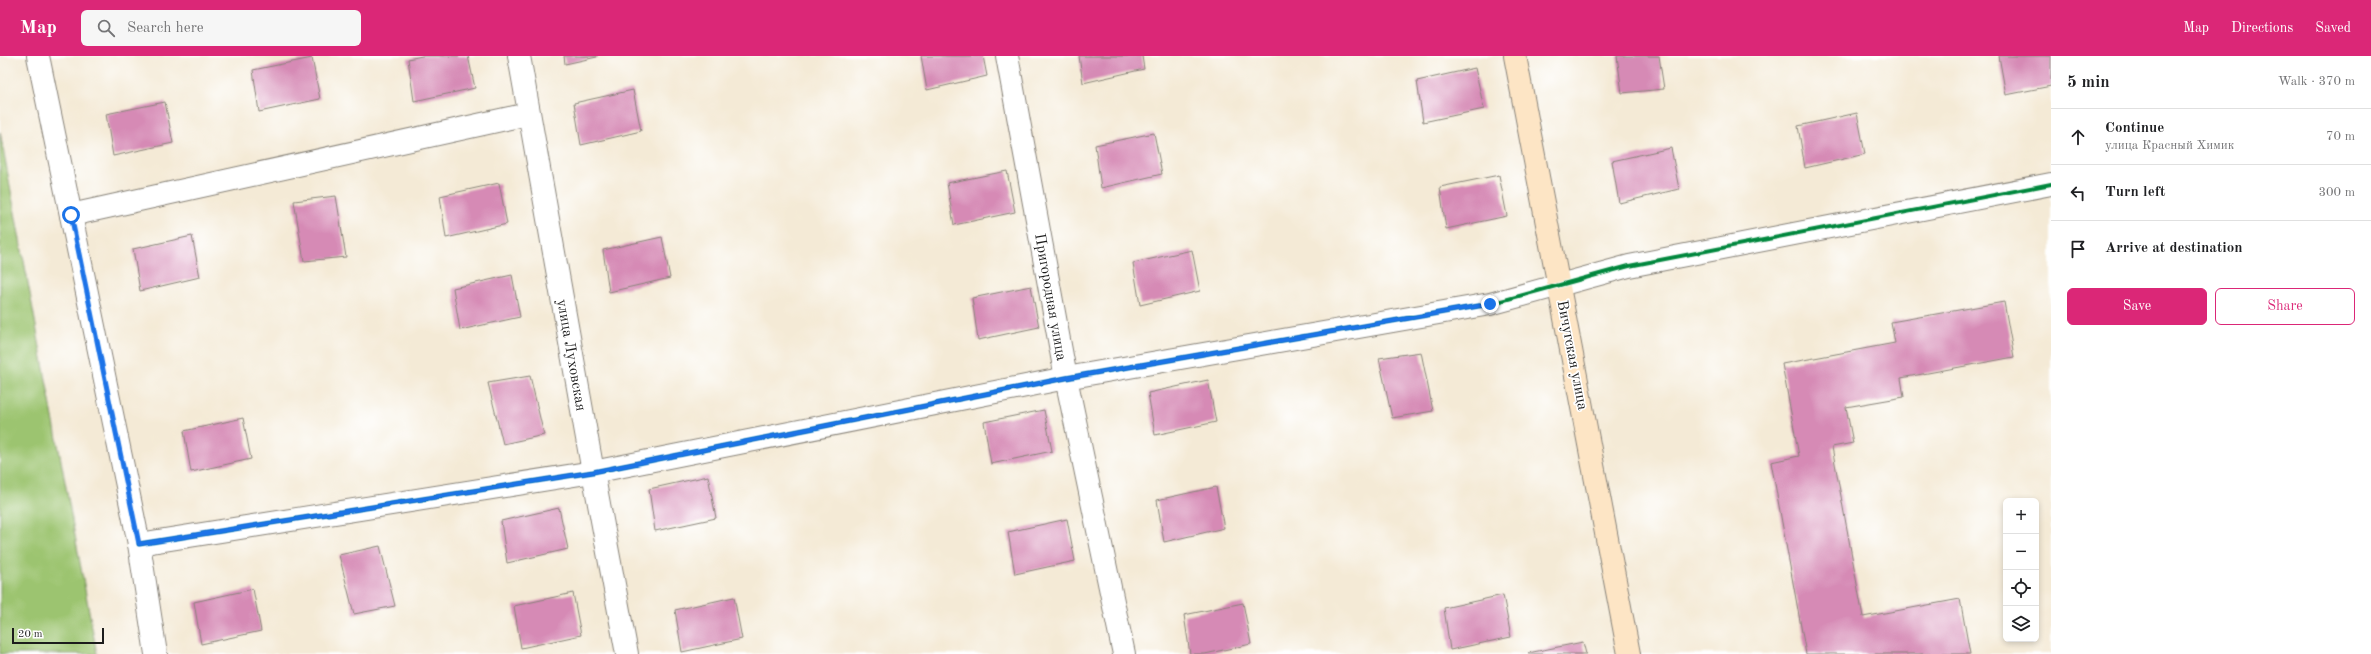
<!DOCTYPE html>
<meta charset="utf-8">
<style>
:root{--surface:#fff;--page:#f6f6f6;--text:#202124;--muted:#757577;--line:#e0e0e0;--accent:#db2777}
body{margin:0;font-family:"Old Standard TT",serif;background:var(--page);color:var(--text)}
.controls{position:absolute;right:12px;bottom:12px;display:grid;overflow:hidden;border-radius:6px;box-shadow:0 2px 6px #0003}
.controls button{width:36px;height:36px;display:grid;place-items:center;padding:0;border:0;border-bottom:1px solid var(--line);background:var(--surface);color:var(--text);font:20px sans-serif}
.scale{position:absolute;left:12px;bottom:10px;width:92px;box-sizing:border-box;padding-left:4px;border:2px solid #1c1c1c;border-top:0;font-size:11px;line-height:14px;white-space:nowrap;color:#1c1c1c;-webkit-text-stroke:3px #fff;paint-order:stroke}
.stop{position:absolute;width:12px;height:12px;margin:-9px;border:3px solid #1a73e8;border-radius:50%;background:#fff}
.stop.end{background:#1a73e8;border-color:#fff;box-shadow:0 1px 4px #0008}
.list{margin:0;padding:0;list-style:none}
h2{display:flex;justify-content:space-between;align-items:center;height:52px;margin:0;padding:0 16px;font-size:17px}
h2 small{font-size:13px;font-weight:400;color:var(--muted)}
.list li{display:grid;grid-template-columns:26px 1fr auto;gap:12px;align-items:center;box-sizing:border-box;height:56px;padding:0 16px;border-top:1px solid var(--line)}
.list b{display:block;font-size:15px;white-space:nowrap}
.list p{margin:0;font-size:13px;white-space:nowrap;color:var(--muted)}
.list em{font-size:13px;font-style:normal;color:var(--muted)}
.actions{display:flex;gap:8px;padding:12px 16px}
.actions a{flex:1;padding:9px 0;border:1px solid var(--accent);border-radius:6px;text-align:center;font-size:14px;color:var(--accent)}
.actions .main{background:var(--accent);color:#fff}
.icon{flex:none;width:22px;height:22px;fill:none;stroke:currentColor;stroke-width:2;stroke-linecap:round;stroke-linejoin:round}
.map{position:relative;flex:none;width:2051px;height:598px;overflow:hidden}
header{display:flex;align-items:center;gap:24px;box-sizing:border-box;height:56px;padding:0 20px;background:var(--accent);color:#fff}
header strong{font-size:19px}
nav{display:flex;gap:22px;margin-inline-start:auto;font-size:14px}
.search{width:280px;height:36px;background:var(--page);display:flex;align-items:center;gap:10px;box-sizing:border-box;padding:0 14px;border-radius:6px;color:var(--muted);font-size:15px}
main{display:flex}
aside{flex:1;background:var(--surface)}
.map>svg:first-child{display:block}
.green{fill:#9cc46f;stroke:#5c7046}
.building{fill:#d68ab5}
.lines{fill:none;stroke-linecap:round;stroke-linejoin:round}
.street-casing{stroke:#888379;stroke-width:24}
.secondary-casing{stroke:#888379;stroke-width:24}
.street{stroke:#fff;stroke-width:22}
.secondary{stroke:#fde5c5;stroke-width:22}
.cycleway-casing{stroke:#fff;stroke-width:6}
.cycleway{stroke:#00873e;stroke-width:4}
.route{stroke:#1a73e8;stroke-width:5}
.labels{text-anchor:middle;stroke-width:3.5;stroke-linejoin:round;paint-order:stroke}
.street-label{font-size:15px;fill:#1c1c1c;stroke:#fff}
</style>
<header>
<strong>Map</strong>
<div class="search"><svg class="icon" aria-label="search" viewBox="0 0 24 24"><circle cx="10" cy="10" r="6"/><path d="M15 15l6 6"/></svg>Search here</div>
<nav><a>Map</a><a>Directions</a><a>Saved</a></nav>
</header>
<main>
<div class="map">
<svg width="2051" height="598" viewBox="0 0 2051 598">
<rect width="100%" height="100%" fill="#fff"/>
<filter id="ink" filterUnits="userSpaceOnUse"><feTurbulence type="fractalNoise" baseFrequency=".025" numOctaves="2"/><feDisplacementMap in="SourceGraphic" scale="8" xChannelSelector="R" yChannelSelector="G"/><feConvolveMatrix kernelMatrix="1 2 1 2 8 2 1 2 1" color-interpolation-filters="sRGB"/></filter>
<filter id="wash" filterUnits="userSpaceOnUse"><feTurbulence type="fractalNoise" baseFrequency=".012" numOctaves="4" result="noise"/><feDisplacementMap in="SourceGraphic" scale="16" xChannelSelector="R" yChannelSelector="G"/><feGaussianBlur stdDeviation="0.9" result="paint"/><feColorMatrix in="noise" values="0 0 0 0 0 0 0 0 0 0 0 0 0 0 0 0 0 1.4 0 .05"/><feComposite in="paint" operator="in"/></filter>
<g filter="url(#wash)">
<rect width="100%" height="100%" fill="#f4ead6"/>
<polygon class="green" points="0,76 97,598 0,598"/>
<g id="blocks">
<g class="building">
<polygon points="422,0 468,0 475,32 414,45 408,3"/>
<polygon points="564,0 597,0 597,1 565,8"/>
<polygon points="921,0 983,0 987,20 927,34"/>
<polygon points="1079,0 1142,0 1144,13 1083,27"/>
<polygon points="1617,0 1659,0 1664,33 1622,37"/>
<polygon points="1999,0 2051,0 2051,30 2006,39"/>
<polygon points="312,2 320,43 259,56 253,14"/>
<polygon points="1475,12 1484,53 1423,66 1417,25"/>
<polygon points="633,34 641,75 581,89 574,47"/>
<polygon points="165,46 173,87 113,100 106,58"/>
<polygon points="1857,57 1865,98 1805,112 1798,70"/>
<polygon points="1154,77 1162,118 1101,132 1095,89"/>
<polygon points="1671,92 1679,133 1619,147 1612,105"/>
<polygon points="1007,115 1015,156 954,169 947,127"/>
<polygon points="1499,119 1507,160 1446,173 1440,131"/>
<polygon points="499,127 507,168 446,182 440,140"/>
<polygon points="336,140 346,201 304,205 294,145"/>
<polygon points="192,180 200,221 140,235 133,193"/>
<polygon points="662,181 670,222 609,236 603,194"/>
<polygon points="1192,194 1200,235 1140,249 1133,207"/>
<polygon points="512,219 520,261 460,274 453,232"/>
<polygon points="1031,230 1039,271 978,284 972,242"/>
<polygon points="2004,246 2014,301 1901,322 1904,341 1846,351 1853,387 1832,391 1863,561 1960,543 1970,598 1806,598 1771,406 1799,400 1782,308 1895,287 1891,266"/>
<polygon points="1421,296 1433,355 1392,362 1379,302"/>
<polygon points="530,320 544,379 503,388 488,327"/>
<polygon points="1208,324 1216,366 1155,379 1148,337"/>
<polygon points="1044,354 1052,395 991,408 984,366"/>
<polygon points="243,362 251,403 191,416 184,375"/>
<polygon points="708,420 716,462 655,475 649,433"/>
<polygon points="1216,431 1224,472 1164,486 1157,444"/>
<polygon points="559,452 568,493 507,507 501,465"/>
<polygon points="1067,463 1075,505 1015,518 1008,476"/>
<polygon points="380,490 395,550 354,558 339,499"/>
<polygon points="253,533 261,575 201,588 194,546"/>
<polygon points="573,537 581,579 521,592 514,550"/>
<polygon points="1503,539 1511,581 1450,594 1444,552"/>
<polygon points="734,541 742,583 682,596 675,554"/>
<polygon points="1243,547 1251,588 1205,598 1190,598 1184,559"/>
<polygon points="1583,586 1586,598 1528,598 1528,597"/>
</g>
</g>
</g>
<g filter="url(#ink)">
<use href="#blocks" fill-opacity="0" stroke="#888379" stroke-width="1"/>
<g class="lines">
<defs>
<g id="street">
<polyline points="38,0 139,488 156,598"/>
<polyline points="519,0 593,416 627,598"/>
<polyline points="1007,0 1066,322 1124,598"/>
<polyline points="71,159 528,58"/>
<polyline points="139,488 593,416 1066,322 1490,248 1629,210 2051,128"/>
</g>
<polyline id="secondary" points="1515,0 1629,598"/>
</defs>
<use href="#street" class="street-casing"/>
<use href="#secondary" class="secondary-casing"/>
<use href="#street" class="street"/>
<use href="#secondary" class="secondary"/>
<defs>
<polyline id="cycleway" points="139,488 593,416 1066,322 1490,248 1629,210 2051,128"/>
</defs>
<use href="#cycleway" class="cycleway-casing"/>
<use href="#cycleway" class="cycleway"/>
</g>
</g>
<g class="lines" filter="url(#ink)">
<polyline class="route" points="71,159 139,488 593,416 1066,322 1490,248"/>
</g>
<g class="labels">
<g class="street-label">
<text transform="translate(1051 241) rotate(80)" y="5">Пригородная улица</text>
<text transform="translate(572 299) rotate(80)" y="5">улица Луховская</text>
<text transform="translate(1573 299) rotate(79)" y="5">Вичугская улица</text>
</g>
</g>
</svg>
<div class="controls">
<button>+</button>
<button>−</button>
<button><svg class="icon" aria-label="locate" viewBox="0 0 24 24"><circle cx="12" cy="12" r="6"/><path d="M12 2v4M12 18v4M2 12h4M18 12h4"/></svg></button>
<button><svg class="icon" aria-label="layers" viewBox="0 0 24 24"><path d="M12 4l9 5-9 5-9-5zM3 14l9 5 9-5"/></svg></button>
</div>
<div class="scale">20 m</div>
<div class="stop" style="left:71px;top:159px"></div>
<div class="stop end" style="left:1490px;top:248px"></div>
</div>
<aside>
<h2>5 min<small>Walk · 370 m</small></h2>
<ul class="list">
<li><svg class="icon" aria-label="ahead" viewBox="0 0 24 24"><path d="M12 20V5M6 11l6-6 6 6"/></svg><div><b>Continue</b><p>улица Красный Химик</p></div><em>70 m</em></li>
<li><svg class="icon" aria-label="left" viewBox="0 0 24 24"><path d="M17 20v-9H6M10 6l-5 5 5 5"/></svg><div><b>Turn left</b></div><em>300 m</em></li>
<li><svg class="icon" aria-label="arrive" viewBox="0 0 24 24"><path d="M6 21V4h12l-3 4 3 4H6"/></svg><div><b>Arrive at destination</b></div></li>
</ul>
<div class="actions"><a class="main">Save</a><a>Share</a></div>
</aside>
</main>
